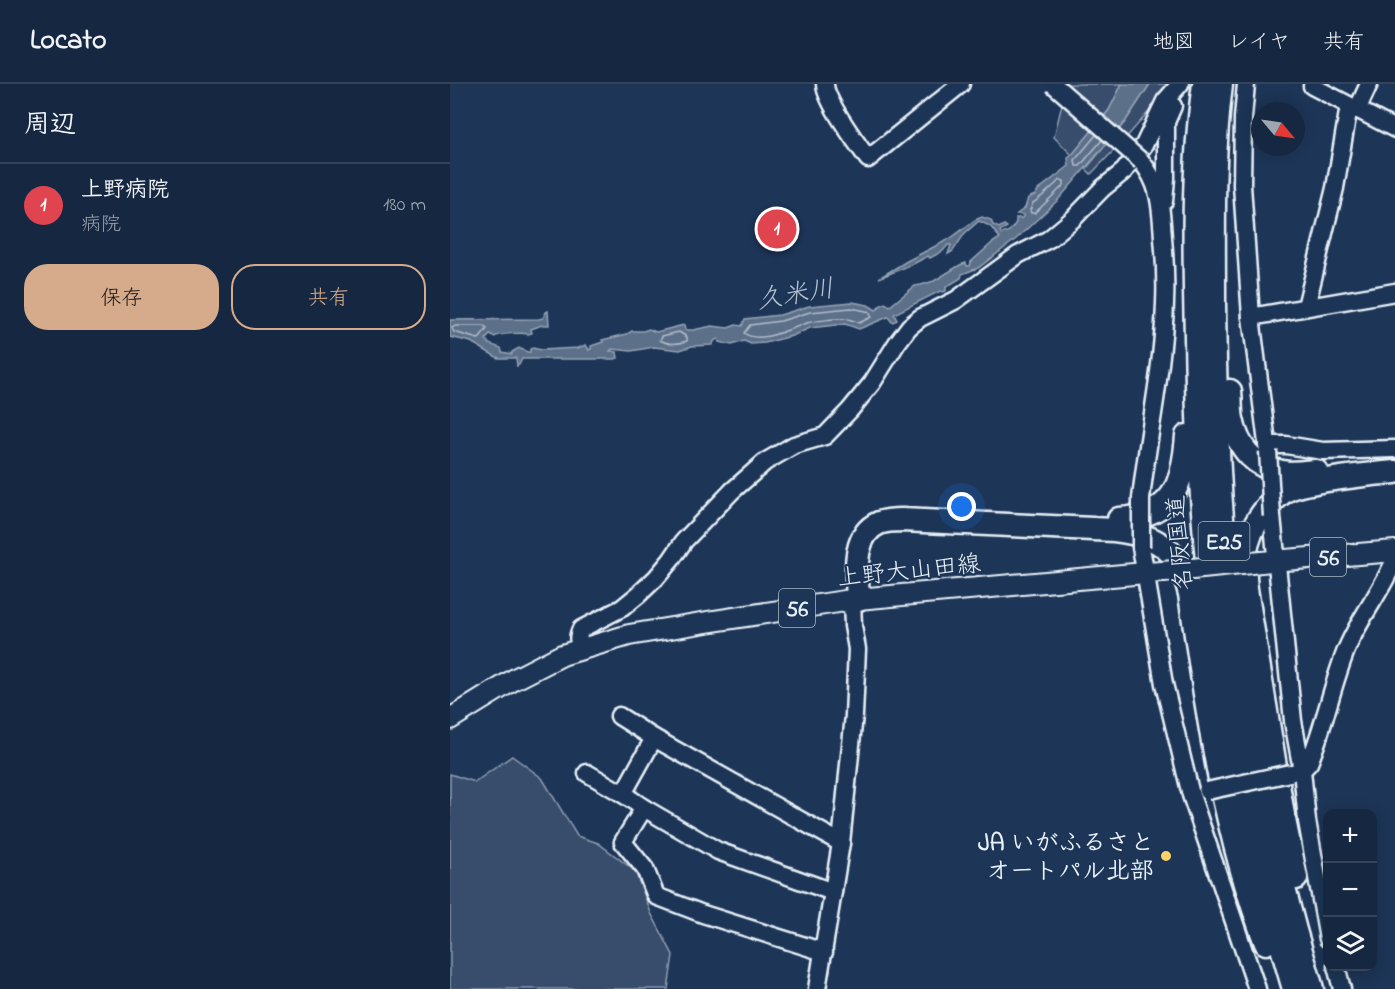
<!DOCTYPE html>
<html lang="ja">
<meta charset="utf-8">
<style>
:root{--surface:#162841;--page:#1f3048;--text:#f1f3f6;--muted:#9ea6b1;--line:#35445a;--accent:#d6ab8b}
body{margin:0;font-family:"Indie Flower","Klee One",sans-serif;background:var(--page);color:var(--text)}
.controls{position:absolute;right:18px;bottom:18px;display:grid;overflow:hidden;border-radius:12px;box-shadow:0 3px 15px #0003}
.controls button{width:54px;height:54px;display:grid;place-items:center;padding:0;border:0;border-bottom:2px solid var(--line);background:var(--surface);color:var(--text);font:30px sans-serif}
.compass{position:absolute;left:801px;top:18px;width:54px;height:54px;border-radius:50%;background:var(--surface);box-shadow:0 3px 15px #0003;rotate:119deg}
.you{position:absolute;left:512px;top:423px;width:21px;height:21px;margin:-15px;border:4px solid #fff;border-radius:50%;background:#1a73e8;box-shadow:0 0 0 9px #1a73e833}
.badge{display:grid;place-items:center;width:39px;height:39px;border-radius:50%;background:var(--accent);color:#fff;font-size:20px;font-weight:700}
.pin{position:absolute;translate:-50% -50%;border:3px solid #fff;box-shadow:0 2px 6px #0006}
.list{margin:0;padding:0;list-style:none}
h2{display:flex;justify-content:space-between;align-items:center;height:78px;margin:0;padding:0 24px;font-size:26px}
h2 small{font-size:20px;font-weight:400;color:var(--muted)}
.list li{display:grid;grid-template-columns:39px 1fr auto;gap:18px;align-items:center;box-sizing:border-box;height:84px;padding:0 24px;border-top:2px solid var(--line)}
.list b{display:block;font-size:22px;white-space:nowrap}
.list p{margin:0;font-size:20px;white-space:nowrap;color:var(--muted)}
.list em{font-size:20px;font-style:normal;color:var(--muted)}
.actions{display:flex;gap:12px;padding:18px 24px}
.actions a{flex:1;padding:14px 0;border:2px solid var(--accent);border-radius:24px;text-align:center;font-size:21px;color:var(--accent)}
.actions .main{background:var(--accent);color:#111}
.icon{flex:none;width:33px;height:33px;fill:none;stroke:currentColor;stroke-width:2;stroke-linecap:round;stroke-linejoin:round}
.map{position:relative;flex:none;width:945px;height:905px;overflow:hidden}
header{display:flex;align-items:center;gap:36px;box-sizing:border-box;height:84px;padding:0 30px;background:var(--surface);border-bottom:2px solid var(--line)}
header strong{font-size:28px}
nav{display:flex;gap:33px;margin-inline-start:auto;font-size:21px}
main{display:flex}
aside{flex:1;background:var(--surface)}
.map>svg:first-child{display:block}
.green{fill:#374d6c;stroke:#909fb2;stroke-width:1.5}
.water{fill:#5d7089;stroke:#95a4b5;stroke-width:1.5}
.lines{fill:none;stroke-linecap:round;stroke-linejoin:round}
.shore{stroke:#b0bdcc;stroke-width:1.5}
.minor-casing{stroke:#e8f1f8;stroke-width:21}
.major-casing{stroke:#e8f1f8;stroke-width:24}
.highway-casing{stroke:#e8f1f8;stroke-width:27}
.minor{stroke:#1d3557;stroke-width:16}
.major{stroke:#1d3557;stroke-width:20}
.highway{stroke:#1d3557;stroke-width:22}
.minor-bridge-casing{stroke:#e8f1f8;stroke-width:21;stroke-linecap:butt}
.major-bridge-casing{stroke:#e8f1f8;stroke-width:24;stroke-linecap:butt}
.minor-bridge{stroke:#1d3557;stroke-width:16}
.major-bridge{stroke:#1d3557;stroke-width:20}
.poi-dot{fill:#ffd166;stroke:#1d3557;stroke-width:2}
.labels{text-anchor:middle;stroke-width:4.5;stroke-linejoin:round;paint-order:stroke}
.shield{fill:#1d3557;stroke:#abb9c8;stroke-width:1.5}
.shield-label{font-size:22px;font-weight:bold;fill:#e8f1f8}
.street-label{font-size:24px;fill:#e8f1f8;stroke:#1d3557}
.poi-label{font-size:24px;font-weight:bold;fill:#e8f1f8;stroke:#1d3557;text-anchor:end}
.water-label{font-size:26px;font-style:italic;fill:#b7c4d1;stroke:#1d3557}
</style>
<header>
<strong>Locato</strong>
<nav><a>地図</a><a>レイヤ</a><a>共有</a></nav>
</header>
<main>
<aside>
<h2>周辺<small></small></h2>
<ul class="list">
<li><span class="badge" style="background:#e0444e">1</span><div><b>上野病院</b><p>病院</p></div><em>180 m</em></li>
</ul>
<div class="actions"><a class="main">保存</a><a>共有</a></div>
</aside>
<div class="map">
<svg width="945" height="905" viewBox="0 0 945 905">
<rect width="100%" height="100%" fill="#1d3557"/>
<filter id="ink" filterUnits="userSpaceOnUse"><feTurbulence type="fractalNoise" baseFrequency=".0167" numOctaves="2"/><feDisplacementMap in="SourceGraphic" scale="12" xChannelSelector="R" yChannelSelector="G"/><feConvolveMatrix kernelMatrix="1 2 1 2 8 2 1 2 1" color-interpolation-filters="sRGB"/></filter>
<g filter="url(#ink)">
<g class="green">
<polygon points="617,0 672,0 659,26 622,71 604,53"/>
<polygon points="700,0 723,0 675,55 641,90 636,85 675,38"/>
<polygon points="62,672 92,694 127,752 148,759 185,787 201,829 223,871 218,905 0,905 0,690 25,698"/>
</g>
<path class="water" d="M672 0H700L675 38 608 116 565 156 528 184 512 190 511 194 496 203V207L493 208 490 207 444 230 447 236 442 238 438 233 409 245 395 240 360 244 342 252 315 259 301 260 294 257 282 261 269 258 268 255 265 256 262 261 242 262 230 266 204 263 181 267 162 265 160 267 167 268 168 274 165 275H72L69 281 67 282 66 274H48L21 258 0 253V236L89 235 93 234 96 228 98 227 99 241H92L81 245 82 249 78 250C71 248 50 250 44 253L40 251 36 255 39 260 51 264 52 268 62 270V268L69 264 77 268H80V265L83 264 91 266 128 264 136 261 139 266 141 265V262L153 258 152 256 177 250 182 247H193L199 245 206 248 234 241 235 246H243L262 242 278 244 286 241 292 242 295 235 330 231 359 222 402 218 418 221 426 226 429 224 428 223 435 219 440 222 465 202 471 201 484 197 510 181 516 179 517 182H520L521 178 542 159 550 154 540 142 529 137 515 149 503 167 498 170 501 161H498L493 167 480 174 478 172 463 180 429 194 457 177 501 154 525 136 532 133 541 136 543 141 549 144 554 141 557 143 550 147 551 150C559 149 563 145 566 138V134H572L574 131 567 130 575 124 578 114 585 111 588 106 619 82 618 74 622 71 659 26Z"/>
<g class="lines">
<g class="shore">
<polyline points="646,51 625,76 626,82 630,82 652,56"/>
<path d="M610 96 614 97V101L585 129H581L580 126 583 119C591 114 602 103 610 96Z"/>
<path d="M401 224 416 227 420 229 421 233 409 239C405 237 400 235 395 235 388 234 364 237 357 239 341 244 309 261 294 249L300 241 331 237 360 228Z"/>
<polygon points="5,242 34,242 37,245 30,254 28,255 4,248 2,244"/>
<path d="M229 248 237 253V257C229 260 218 261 210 256L212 252Z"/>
</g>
<defs>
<g id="minor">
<path d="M375 0C375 17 407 59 418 75L511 0"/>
<polyline points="796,0 793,34 792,101 801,233 818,367"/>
<polyline points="862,2 945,45"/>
<polyline points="907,26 919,0"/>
<path d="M691 77C711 101 711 125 713 154 715 176 716 197 715 219 713 285 698 350 691 415"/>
<polyline points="714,117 716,94 716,38 723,22"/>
<polyline points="856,223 885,104 899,22"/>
<polyline points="801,233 945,208"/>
<polyline points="817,361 836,361 873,367 945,365"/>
<polyline points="822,432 843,637 852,686 857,737 878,855"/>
<polyline points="691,463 714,600 741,711 807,905"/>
<path d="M131 565C128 558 127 553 131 545L172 524 188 511 206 494 221 476 234 457 282 407 315 378 344 361 375 352 400 326 422 299 447 259 459 243 470 234 506 216 568 171 599 155 623 135 653 104 674 87 694 61 715 17 730 0"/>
<polyline points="169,632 204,654 391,759"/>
<path d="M847 687 852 686 859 679C874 643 881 605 895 569 908 535 932 508 945 475"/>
<polyline points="137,689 173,710 194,724 268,767 383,808"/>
<polyline points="173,710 204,654"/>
<polyline points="194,724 173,758 195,785 206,812 253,830 374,868"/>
<polyline points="886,882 892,905"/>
<polyline points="367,905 391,759 404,631 407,565 403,542 402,516"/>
</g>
<g id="major">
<polyline points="811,478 945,467"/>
<polyline points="0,635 65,595 112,571 179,551 257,538 408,515 695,489 713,488"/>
</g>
<g id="highway">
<path d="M754 0C742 83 744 169 746 253 748 378 755 504 777 628 794 721 817 814 844 905"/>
<path d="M771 0C762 73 764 147 764 220 765 300 767 380 774 459 787 610 818 760 862 905"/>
<path d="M780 307C781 316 780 326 782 335 788 366 806 385 838 389 847 389 857 388 866 387"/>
<path d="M669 435C724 432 733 401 737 352"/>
<path d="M408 515C407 491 401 451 429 439 437 436 445 436 452 436L664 446C708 451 729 465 740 510 757 627 773 747 816 859"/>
<path d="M846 794 833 731 796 505C792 471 796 446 821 419 826 414 832 408 839 405 849 400 861 399 871 397 896 393 920 390 945 388"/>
</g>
</defs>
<use href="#minor" class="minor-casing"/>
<use href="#major" class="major-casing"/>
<use href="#highway" class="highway-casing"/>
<use href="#minor" class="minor"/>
<use href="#major" class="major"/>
<use href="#highway" class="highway"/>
<defs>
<g id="minor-bridge">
<polyline points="603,0 691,77"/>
<polyline points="818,367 822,432"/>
<polyline points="691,463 691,415"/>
<polyline points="757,707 840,689"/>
</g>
<polyline id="major-bridge" points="713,488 811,478"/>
</defs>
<use href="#minor-bridge" class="minor-bridge-casing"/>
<use href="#major-bridge" class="major-bridge-casing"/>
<use href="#minor-bridge" class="minor-bridge"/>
<use href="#major-bridge" class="major-bridge"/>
</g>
</g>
<circle class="poi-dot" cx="716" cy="772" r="6"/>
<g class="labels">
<g class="shield">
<rect x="748.5" y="438" width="51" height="38" rx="4.5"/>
<rect x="860" y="454" width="36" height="38" rx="4.5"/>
<rect x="329" y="505" width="36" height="38" rx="4.5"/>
</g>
<g class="shield-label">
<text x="774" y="465">E25</text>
<text x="878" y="481">56</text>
<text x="347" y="532">56</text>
</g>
<g class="street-label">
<text transform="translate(729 459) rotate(-95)" y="8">名阪国道</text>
<text transform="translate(459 486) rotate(-6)" y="8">上野大山田線</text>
</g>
<g class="poi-label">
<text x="704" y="766">JA いがふるさと<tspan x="704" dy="28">オートパル北部</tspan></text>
</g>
<g class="water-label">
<text transform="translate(345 209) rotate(-9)" y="9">久米川</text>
</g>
</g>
</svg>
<div class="controls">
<button>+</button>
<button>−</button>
<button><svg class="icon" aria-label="layers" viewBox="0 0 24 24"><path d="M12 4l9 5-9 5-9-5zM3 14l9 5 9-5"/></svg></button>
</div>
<svg class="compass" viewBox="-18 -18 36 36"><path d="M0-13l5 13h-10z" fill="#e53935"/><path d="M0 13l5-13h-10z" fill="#9ea6b1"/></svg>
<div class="you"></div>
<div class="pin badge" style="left:327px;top:145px;background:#e0444e">1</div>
</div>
</main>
